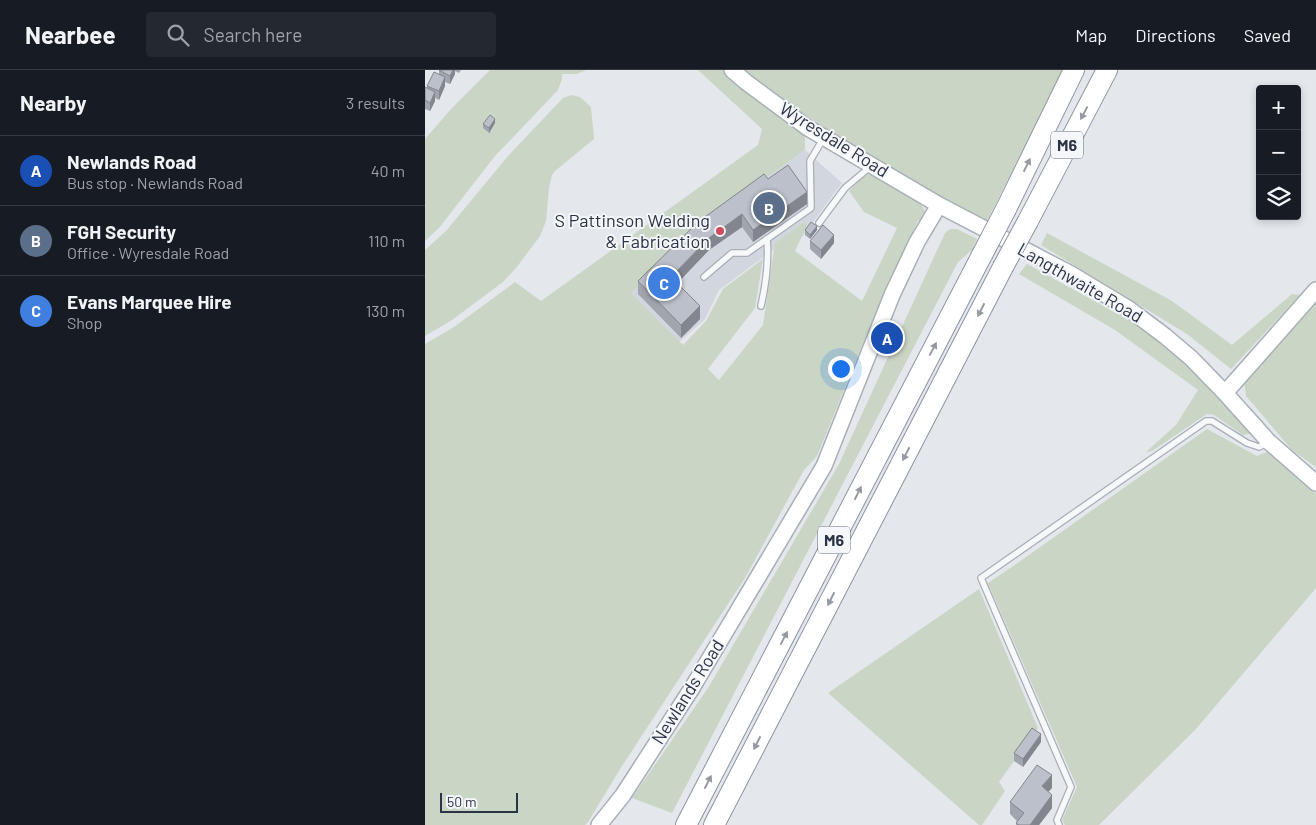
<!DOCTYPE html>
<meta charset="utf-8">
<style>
:root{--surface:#171b24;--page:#242831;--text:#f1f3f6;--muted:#9ea1a6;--line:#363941;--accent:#d93025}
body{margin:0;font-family:Barlow,sans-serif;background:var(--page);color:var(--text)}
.controls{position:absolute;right:15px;top:15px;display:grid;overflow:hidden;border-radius:5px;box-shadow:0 2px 8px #0003}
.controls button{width:45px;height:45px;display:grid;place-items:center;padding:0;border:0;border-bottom:1px solid var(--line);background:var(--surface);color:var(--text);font:25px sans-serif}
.scale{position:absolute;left:15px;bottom:12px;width:78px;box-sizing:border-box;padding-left:5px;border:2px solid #2b3445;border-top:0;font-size:14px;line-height:18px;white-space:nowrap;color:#2b3445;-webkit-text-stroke:4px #f4f6f9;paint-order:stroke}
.you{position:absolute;left:415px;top:298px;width:18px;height:18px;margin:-12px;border:4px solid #fff;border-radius:50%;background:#1a73e8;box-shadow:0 0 0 8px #1a73e833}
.badge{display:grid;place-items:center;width:32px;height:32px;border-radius:50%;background:var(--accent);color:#fff;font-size:16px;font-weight:700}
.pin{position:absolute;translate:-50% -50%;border:2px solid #fff;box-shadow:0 1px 5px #0006}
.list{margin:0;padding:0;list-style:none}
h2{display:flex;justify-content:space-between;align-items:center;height:65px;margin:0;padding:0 20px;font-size:21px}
h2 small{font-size:16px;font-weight:400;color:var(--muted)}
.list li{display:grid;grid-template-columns:32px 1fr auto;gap:15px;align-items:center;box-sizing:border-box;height:70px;padding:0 20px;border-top:1px solid var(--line)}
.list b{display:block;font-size:19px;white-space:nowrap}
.list p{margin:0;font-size:16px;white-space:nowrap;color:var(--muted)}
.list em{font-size:16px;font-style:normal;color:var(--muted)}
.icon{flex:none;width:28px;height:28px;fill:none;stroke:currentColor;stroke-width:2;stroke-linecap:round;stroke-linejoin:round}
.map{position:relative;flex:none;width:891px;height:755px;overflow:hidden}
header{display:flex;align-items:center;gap:30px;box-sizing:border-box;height:70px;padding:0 25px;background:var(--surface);border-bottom:1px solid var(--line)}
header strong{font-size:24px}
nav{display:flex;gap:28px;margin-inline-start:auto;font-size:18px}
.search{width:350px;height:45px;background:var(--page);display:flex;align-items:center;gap:12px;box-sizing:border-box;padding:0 18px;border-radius:5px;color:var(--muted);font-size:19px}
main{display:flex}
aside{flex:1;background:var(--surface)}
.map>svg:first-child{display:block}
.built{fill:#d2d6de}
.green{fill:#c9d6c5}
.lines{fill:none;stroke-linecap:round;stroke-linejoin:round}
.lane-casing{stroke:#a9aeb7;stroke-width:8}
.secondary-casing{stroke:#a9aeb7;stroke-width:18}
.highway-casing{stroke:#8b94a3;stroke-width:22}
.lane{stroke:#f7f8fa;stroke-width:5.5}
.secondary{stroke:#fff;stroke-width:15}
.highway{stroke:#fff;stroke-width:20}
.highway-bridge-casing{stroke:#8b94a3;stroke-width:22;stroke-linecap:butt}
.highway-bridge{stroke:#fff;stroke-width:20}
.wall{fill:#a1a5ae}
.shaded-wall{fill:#83868d}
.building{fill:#bbc0ca;stroke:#83868d}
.oneway{fill:#959aa2}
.poi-dot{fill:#d1495b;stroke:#f4f6f9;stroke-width:2}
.labels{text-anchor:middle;stroke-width:4;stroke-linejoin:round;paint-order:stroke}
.shield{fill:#f4f6f9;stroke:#676e7b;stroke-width:1}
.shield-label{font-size:16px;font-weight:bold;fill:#2b3445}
.street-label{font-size:18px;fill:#2b3445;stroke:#f4f6f9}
.poi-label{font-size:18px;fill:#2b3445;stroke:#f4f6f9;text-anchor:end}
</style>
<header>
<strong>Nearbee</strong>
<div class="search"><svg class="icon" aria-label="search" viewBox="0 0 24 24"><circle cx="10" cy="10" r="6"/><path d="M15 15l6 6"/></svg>Search here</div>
<nav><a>Map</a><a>Directions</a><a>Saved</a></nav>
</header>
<main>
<aside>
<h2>Nearby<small>3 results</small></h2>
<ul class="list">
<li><span class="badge" style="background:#1a4fb4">A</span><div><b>Newlands Road</b><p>Bus stop · Newlands Road</p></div><em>40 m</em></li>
<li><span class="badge" style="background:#5c6f8a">B</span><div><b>FGH Security</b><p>Office · Wyresdale Road</p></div><em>110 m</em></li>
<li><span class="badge" style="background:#3f7fe0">C</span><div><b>Evans Marquee Hire</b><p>Shop</p></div><em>130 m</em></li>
</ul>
</aside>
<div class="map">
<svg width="891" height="755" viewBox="0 0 891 755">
<rect width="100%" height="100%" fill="#e4e7ec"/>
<polygon class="built" points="380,80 417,113 362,187 351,178 294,220 280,249 240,285 172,227 265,163"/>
<g class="green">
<polygon points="65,0 161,0 152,4 137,4 137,9 133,20 70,86 14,158 0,171 0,69 27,38"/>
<polygon points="273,0 299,0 321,19 380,64 380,80 265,163 206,223 258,275 281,251 298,219 338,189 330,238 283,299 294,310 338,255 350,173 379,152 382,155 370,181 437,231 472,158 439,142 424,121 439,106 448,102 492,128 500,141 500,147 497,152 493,150 446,254 392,386 379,400 320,508 197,696 163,752 160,755 0,755 0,274 29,257 90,212 116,231 333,75 337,59"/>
<polygon points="319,0 638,0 563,149 560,152 442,86 345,21"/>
<polygon points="146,25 155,27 166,37 169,69 130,101 127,105 124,118 121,151 115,166 91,198 78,212 27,250 0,266 0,180 21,161 83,86 138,28"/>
<polygon points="525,159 532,159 552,169 547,180 533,192 247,743 207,728 283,618 414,394 520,163"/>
<polygon points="622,163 747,231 807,275 867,224 875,225 806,299 762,264 616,175"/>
<polygon points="602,194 702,249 754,286 794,320 828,363 818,365 789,345 782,344 727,381 721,382 751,355 773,320 690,260 594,204"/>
<polygon points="891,229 891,397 867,380 821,326 819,308"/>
<polygon points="782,359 832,386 844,381 887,417 889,422 891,423 891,518 770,660 674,755 640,755 637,750 652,717 563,513 594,492"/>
<polygon points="554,519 613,658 574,712 580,721 557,755 554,755 403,623"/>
</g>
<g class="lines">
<defs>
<g id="lane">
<polyline points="394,153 420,118 445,97"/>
<polyline points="279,207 307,183 322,183 342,169"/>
<path d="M336 236C341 214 344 192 342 169L386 138 385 91 398 69"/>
<polyline points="634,755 632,750 646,717 556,508 781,351 787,351 822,373 834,377 842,373"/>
</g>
<g id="secondary">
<polyline points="307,0 321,12 383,58 514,135 646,204 704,239 740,266 766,288 800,323 844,372 891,413"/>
<polyline points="800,323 891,220"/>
<polyline points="174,755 198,725 267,618 399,396 467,225 492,172 514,135"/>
</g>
<g id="highway">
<polyline points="581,139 649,0"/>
<polyline points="603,151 682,0"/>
<polyline points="261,755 557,185"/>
<polyline points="289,755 578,197"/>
</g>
</defs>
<use href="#lane" class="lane-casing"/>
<use href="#secondary" class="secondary-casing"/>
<use href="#highway" class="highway-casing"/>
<use href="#lane" class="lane"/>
<use href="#secondary" class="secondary"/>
<use href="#highway" class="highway"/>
<defs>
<g id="highway-bridge">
<polyline points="557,185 581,139"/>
<polyline points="578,197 603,151"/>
</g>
</defs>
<use href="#highway-bridge" class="highway-bridge-casing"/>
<use href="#highway-bridge" class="highway-bridge"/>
</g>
<g class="wall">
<polygon points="14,0 36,0 34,3 30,1 30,4 25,14 20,12 20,16 14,30 10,28 10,31 5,41 0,39 0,41 0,17 2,18 2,16 14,4"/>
<polygon points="70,53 64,63 58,58 58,54"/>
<polygon points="343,109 382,134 328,172 317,157 284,180 252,213 275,249 256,268 213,224 213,211"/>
<polygon points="380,160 392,160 385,169 380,165"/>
<polygon points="385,171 409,173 396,189 385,179"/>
<polygon points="616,672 598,697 589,691 589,683"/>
<polygon points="627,718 623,722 627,738 614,755 591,755 591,753 592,751 585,744 585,732"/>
</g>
<g class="shaded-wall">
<polygon points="28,0 30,0 30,4 25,14 25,6"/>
<polygon points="20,7 20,16 14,30 14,21"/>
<polygon points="10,22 10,31 5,41 5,33"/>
<polygon points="70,49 70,53 64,63 64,58"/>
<polygon points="382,122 382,134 328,172 328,160"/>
<polygon points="317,144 317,157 284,180 246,220 246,207 284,168"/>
<polygon points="392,156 392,160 385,169 385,165"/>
<polygon points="409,165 409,173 396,189 396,180"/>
<polygon points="275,236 275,249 256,268 256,255"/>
<polygon points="616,664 616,672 598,697 598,689"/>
<polygon points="627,705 627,718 617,728 617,716"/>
<polygon points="627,725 627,738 614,755 605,755"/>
</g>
<g class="building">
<polygon points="14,0 28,0 25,6"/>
<polygon points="9,2 20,7 14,21 2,16"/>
<polygon points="0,17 10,22 5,33 0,30"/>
<polygon points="65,45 70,49 64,58 58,54"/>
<polygon points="363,95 382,122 328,160 317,144 284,168 246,207 275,236 256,255 213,211 273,152 339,104 343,109"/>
<polygon points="386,152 392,156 385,165 380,160"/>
<polygon points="398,155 409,165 396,180 385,171"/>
<polygon points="607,658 616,664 598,689 589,683"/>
<polygon points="612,695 627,705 617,716 627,725 605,755 594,755 591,753 599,743 585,732"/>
</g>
<defs><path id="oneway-solid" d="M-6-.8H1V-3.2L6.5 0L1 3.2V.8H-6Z" transform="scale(1.25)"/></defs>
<g class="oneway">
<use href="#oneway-solid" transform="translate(659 43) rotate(118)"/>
<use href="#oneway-solid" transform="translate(602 95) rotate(-64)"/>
<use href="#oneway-solid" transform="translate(556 240) rotate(117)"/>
<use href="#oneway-solid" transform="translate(508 279) rotate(-62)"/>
<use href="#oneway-solid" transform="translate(481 384) rotate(117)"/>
<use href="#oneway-solid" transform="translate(433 423) rotate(-63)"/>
<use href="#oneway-solid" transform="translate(406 529) rotate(117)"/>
<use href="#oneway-solid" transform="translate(359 568) rotate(-62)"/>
<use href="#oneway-solid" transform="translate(332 673) rotate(117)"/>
<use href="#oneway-solid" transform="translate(283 712) rotate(-63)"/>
</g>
<circle class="poi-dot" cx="295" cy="161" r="5"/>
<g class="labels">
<g class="shield">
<rect x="626" y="61.5" width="32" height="27" rx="4"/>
<rect x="393" y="456.5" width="32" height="27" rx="4"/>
</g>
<g class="shield-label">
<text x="642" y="81">M6</text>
<text x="409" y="476">M6</text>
</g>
<g class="street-label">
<text transform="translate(409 70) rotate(32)" y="6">Wyresdale Road</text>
<text transform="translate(655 213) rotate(30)" y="6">Langthwaite Road</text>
<text transform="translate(263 622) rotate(-58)" y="6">Newlands Road</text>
</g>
<g class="poi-label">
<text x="285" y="157">S Pattinson Welding<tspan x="285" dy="21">&amp; Fabrication</tspan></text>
</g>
</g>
</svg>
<div class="controls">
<button>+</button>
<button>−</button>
<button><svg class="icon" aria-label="layers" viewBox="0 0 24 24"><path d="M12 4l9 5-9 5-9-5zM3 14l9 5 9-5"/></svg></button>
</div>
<div class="scale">50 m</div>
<div class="you"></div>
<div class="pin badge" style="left:462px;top:268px;background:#1a4fb4">A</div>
<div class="pin badge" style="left:344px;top:138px;background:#5c6f8a">B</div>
<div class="pin badge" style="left:239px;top:213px;background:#3f7fe0">C</div>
</div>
</main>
